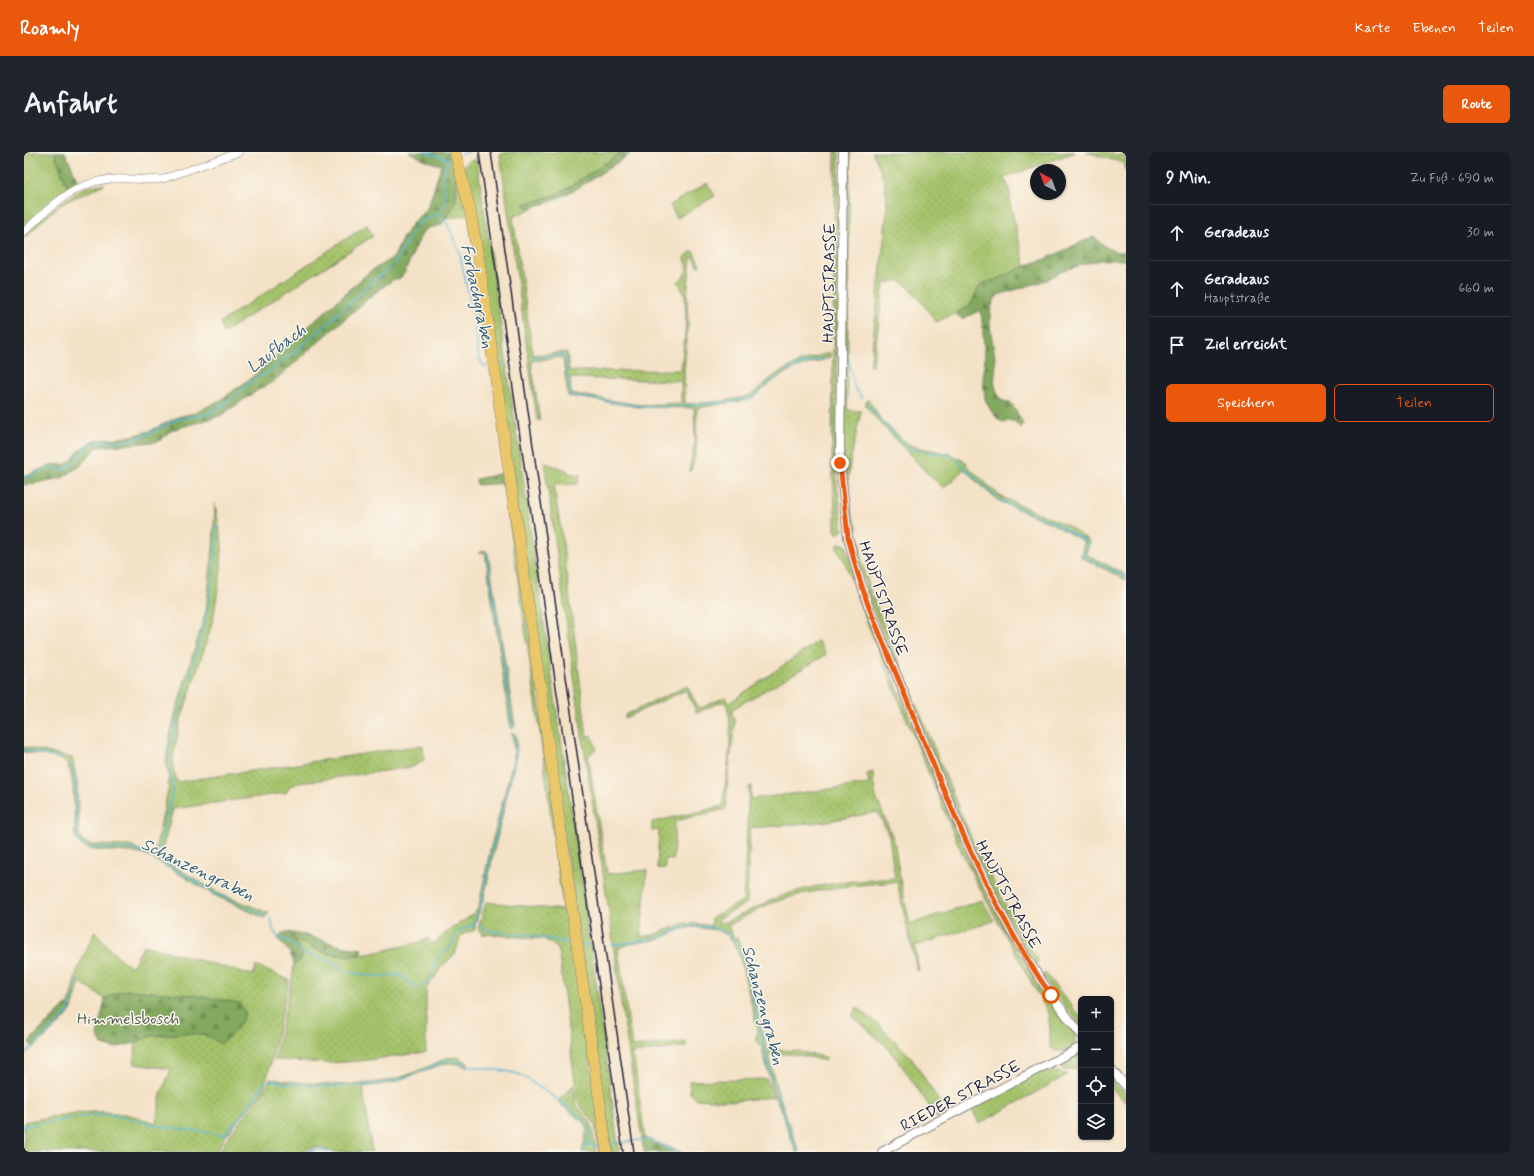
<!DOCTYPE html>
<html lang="de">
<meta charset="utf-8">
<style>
:root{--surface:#171b24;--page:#20242c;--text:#f1f3f6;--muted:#9ea1a6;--line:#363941;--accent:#ea580c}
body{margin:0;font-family:Mynerve,sans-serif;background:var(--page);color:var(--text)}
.controls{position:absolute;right:12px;bottom:12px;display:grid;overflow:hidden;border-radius:6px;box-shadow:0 1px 3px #0004}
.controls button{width:36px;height:36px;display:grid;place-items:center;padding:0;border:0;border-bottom:1px solid var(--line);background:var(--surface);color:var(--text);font:20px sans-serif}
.compass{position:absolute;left:1006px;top:12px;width:36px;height:36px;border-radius:50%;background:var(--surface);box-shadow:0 1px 3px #0004;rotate:319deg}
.stop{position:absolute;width:12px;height:12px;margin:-9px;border:3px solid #ea580c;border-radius:50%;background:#fff}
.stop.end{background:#ea580c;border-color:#fff;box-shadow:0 1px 4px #0008}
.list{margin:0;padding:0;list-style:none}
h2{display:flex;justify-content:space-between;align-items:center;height:52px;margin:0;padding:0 16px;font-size:17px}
h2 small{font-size:13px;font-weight:400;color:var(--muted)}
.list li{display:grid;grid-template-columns:26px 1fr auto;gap:12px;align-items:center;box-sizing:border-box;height:56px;padding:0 16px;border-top:1px solid var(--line)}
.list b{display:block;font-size:15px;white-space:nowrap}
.list p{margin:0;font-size:13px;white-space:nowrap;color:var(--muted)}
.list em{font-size:13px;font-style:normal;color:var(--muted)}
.actions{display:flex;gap:8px;padding:12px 16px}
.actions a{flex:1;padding:9px 0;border:1px solid var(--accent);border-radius:6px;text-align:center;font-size:14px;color:var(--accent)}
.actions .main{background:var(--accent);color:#fff}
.icon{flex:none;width:22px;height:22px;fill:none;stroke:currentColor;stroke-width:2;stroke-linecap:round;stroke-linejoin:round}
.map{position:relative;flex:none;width:1102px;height:1000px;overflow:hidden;border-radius:6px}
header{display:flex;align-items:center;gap:24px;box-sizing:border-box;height:56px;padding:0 20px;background:var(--accent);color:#fff}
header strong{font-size:19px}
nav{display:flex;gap:22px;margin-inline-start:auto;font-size:14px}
.intro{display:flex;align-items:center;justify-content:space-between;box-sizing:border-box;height:96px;padding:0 24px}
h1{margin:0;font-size:28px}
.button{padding:10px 18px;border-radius:6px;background:var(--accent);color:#fff;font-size:14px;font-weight:700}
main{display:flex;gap:24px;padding:0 24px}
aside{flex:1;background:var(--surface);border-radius:6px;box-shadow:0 1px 3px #0004}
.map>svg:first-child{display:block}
.grass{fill:url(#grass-dots);stroke:#637253;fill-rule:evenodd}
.forest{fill:url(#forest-firs);stroke:#52664d}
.garden{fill:#a4c36b;stroke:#637253}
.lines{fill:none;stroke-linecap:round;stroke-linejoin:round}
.stream{stroke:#54b6d3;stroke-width:1.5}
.minor-casing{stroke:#8b8281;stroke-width:8}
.tertiary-casing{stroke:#8b8281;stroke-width:10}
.primary-casing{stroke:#8b8281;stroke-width:12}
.minor{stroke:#fff;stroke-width:7}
.tertiary{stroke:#fff;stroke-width:8}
.primary{stroke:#eac769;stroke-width:11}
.rail{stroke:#22223b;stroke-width:1.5}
.route{stroke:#ea580c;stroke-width:5}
.labels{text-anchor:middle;stroke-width:3;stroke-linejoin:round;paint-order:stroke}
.street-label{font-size:16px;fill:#22223b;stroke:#fbf7ec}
.park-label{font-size:16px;fill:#505a4c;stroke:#fbf7ec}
.water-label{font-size:17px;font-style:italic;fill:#365d78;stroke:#fbf7ec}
</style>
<header>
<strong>Roamly</strong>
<nav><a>Karte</a><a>Ebenen</a><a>Teilen</a></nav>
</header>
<div class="intro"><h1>Anfahrt</h1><a class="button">Route</a></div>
<main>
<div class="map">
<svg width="1102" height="1000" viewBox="0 0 1102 1000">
<defs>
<pattern id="grass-dots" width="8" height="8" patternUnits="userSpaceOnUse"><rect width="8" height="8" fill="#a4c36b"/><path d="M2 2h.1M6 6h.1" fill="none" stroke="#8da75e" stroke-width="1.8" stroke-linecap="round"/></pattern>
<pattern id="forest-firs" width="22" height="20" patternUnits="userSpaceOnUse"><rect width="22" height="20" fill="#83a95f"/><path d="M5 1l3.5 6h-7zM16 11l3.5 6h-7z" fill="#6b8950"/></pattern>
</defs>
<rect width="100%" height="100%" fill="#fbf7ec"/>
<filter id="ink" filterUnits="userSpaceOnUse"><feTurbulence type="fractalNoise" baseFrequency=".025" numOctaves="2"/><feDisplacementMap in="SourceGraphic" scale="8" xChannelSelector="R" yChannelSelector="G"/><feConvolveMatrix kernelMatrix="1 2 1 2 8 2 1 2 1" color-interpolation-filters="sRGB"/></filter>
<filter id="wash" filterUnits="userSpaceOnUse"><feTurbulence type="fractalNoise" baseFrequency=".012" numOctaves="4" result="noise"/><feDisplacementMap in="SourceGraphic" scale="16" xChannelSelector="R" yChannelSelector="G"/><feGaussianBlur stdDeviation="0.9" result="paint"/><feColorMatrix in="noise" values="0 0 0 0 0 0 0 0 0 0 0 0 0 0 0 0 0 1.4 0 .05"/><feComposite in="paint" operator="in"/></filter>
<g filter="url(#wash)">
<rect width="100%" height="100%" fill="#f4e2c7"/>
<g class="grass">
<polygon points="0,0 30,0 45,39 0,77"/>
<path d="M486 0H598L541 38 519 47 500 52 502 55H511L489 65 509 203 543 200 545 219 657 218 662 170 661 143 654 130C663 121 666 117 660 105L669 99 676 112 675 115 669 105 667 107 663 143 664 172 660 220 661 252C679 251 712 249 728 242 735 238 740 231 747 226 765 213 785 206 806 201V206C786 212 766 216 749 229 740 235 734 244 724 248L673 256 672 301 667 319H665L671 289 670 256 614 255 544 244 539 207 536 205 508 209V215L516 269 513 268 476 2ZM546 226 657 229V251L616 253 549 242 547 240Z"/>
<polygon points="811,0 815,0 812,295 813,329 819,378 814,382 811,378 811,357 808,306"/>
<polygon points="823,0 826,0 823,258 837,259 826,311 824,329 828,363 834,376 831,379 828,379 819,312"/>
<path d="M848 0H1051L980 26 986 37V51L1001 114 974 127 958 132 955 136 947 152 941 157 912 170C905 161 885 129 873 129 869 129 864 131 860 132L849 213 846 215 863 59C863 37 859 19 848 0Z"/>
<polygon points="1062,0 1082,0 1094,3 1102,3 1102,19 1099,11"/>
<polygon points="445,8 451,8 453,9 565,780 595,1000 587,1000 440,13"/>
<polygon points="432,17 443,63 423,67 432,47"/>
<path d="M81 31C73 39 47 45 35 54 22 64 12 76 0 86V82L20 63 59 36Z"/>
<polygon points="343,73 349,84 199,181 197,170"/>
<path d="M844 247 858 269 878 287 888 294 897 296 927 302 943 311 942 313 976 344 1044 374 1064 388 1066 390 1062 400V402L1102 423V428L1057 405C1056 399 1061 395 1059 389L1029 372 975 349 957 334 940 317 920 336 905 323 848 262 842 253V249Z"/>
<path d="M520 309C529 316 536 314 544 319V321L556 323 554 332 531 333 530 336 538 385 563 585 567 583 573 597 564 604 583 722 623 718 617 785 630 783 660 771 675 772 687 774 688 765 719 749 725 635 727 634V647L845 632 843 622 849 620V630L852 645 870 688 876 727 886 772 958 748 970 769 891 794 895 818 893 819 873 730C832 733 793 736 754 749 736 755 720 765 704 774L710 786 714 785 743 897 774 899 803 906 801 909C778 903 767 901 744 902L753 937 775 1000H772L748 935 737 893 731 887 734 879 716 806 710 792 702 782 693 778 669 775 655 778 636 787 605 792 594 797 608 895 662 890V895L609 901 621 986 618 987 598 857 585 760 559 589ZM854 660 865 684 871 726C835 729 798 730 763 742 740 750 719 763 696 772L694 767 723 751 726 676 799 670Z"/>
<polygon points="484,331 579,1000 575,1000 571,972 558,956 553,947 535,803 532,795 520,787 458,782 454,777 462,750 539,758 515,573 481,338 477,332"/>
<path d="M191 351 198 393 197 418 190 462 185 482 156 570 149 606V616L153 630 399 593 400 607 398 610 388 615 275 631 266 634 262 641 149 657 136 706 198 743 245 761 240 766 190 743 147 717 121 703 106 700 69 698 59 695 52 687 51 682C50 668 51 619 42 611 34 604 11 602 0 600V595L48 606 53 630 55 682 59 690 68 693 105 694 130 703 145 634 144 633 145 624 142 611 145 588 153 555 182 459 189 396Z"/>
<polygon points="834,386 837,390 838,409 847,441 935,657 953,698 998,784 1014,808 1013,813 1010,813 974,748 944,688 846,450 837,420 830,393 830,388"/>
<path d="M817 391 822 393C838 453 864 510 887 569 904 610 920 651 938 692 947 714 959 735 971 757 988 788 1004 819 1024 848 1031 858 1045 871 1050 882 1056 898 1034 905 1026 895V876L1024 861 950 726 933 690 844 473 820 408 813 397V393Z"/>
<polygon points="460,398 464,401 491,574 487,578 461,400 455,401"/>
<path d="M794 489 802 503 707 558 711 569 703 635 702 657 651 669 649 708 641 707V717L633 716 635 678 628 679V670L699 654C701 623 712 581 702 551L697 550 673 561 663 540 660 539 601 566V563L663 534 674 555 677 556 701 545 705 551Z"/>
<path d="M488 581 492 583 493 591 492 605 470 699 460 746 451 772V778L441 781 436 786 431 802 417 815 411 825 402 836V900L336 909 305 911 250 908 268 827 270 813 277 807 269 788C281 791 292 798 304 802 332 809 372 795 399 789L405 786 406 791H410L424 779 451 761 455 754 466 698 488 613 490 600Z"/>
<path d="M71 779C82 792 93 807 108 815L120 793 229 823 232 814 265 828 244 923 238 940 200 986 192 1000H0V970C33 964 66 956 99 962 110 963 121 968 132 971L137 942 147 917 110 912 112 891 127 884 162 881 185 884H206L89 842 81 847 56 830 48 857 41 854 45 852 53 819Z"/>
<polygon points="1021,821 1057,866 1057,874 1028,838 1018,823"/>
<polygon points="833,855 857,875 888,906 923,962 914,967 878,914 861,893 828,864"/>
<polygon points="1057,900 1057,916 1040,919 1037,916 1037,909"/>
<path d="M430 905 435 906 444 911 443 915 435 912 426 911 416 913 368 931 339 935 348 1000C336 1000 323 1000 311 1000 295 998 296 990 278 1000H195C209 973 234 955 246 927 283 931 322 936 360 929 382 926 402 915 423 906Z"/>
<polygon points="1020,916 1043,923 955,972 947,955"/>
<polygon points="743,927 750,945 710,949 672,947 666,941 665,929"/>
<polygon points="1087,929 1102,941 1102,951 1087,936"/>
<polygon points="549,933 552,953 567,971 572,1000 558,1000 563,978 561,972 534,950"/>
</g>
<g class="forest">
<polygon points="30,0 41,0 56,33 45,39"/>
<polygon points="385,0 425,0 432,17 432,47 429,56 417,73 404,76 398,81 380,122 374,128 370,127 347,144 250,229 234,238 196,264 154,276 145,280 137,288 131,290 73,295 56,314 38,326 0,333 0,323 4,323 26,313 41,312 47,309 55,299 65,291 73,288 103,285 126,279 154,265 171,261 196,248 226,227 345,120 370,105 378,87 389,70 403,57 410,37 417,13 403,9"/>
<path d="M598 0H609C581 17 534 55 502 55L499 52 519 47 541 38Z"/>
<path d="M1070 85C1080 94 1088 102 1102 100V108H1075L1040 118 1023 128 974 143C959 159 969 187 971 206 974 227 965 226 977 248L988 252 999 271 997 276 990 269 979 270 975 268 967 259 961 247 959 226 961 206 957 158 938 167 932 162 947 152 955 135 958 132 974 127 1001 114 1024 106 1066 86Z"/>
<polygon points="480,321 482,331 453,333 452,327"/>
<path d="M262 780 281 783 320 795 339 797 337 803H322L304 802 270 788 279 804 270 813C268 802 262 795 254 787L257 782Z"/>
<path d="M103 838 170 843 215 851 221 859C218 874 208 882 196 892L185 884 162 881 127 884 112 891 89 896 78 893 73 883 81 847 89 842Z"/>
<polygon points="41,854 48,857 41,867 10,895 5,891 9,885"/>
<polygon points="621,986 657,1000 620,1000 618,987"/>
</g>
<polygon class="garden" points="683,31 691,44 653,66 646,53"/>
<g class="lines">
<g class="stream">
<polyline points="402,0 424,7"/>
<polyline points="437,2 445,0"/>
<polyline points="415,62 424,73 436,102 450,168 455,206 460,214 465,215"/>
<polyline points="824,205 830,235 838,246"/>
<polyline points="508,206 538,203 541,206 546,241 549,244 622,255 657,254 706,250 727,246 747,229 763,218 781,211 801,206"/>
<polyline points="475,214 481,212"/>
<polyline points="844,253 865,277 885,297 923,303 929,305 975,348 1030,371 1062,389 1063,394 1059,400 1060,405 1102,425"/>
<path d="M0 325H5L22 316 38 318 44 316 50 311 62 295 72 290 100 289 113 286 126 281 154 267 183 262 205 249 230 227 242 221 268 202 300 175 341 136 371 111 393 72 401 67 415 62C426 43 419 40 420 22 420 17 422 12 424 7"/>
<polyline points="463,401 489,576"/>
<polyline points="0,598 39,607"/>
<path d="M45 611C54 627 52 648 52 666 53 674 52 681 55 688 57 692 60 694 65 696L107 697 128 704 194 743 243 764"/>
<path d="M132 706 149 639C150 628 144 620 144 609 144 601 147 593 149 585 153 566 159 548 164 530 180 476 193 429 193 372"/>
<path d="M247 766 249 778 254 785 265 790 278 800 287 804 298 806 321 818 329 821 347 824 377 823C390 837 401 842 409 819 410 815 411 809 414 805 417 802 422 800 425 798 432 784 431 777 450 774"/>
<polyline points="448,774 457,753 468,698 491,607 492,598 490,583"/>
<path d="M455 774C473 783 478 780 497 782 514 784 531 789 548 791"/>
<polyline points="557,792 565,793"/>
<polyline points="588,793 629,787 640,784 660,774 673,774 689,776 704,781 709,787 717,798 736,876 746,921 774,1000"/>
<polyline points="0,903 43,862 46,856 54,827"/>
<path d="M246 929C283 934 323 937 360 931 382 928 403 916 424 908 432 907 436 911 444 913 462 919 479 916 497 923 510 932 561 963 565 976 568 983 563 993 561 1000"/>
<path d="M0 974 71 963H87L136 974 200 983C215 965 231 948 241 928"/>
<polyline points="587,992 623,987 654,1000"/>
<polyline points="563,993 577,994"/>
<path d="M283 1000C291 996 296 997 304 1000"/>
</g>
</g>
</g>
<g filter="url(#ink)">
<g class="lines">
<defs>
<path id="minor" d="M0 80C25 55 53 28 90 27 107 26 123 29 139 27L215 0"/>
<g id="tertiary">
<path d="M819 0 816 311 824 385 832 416 844 453C865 503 885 554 906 604 946 702 989 800 1057 882"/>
<polyline points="1087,917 1102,934"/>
<polyline points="858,1000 916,968 1057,895"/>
</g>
<polyline id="primary" points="431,0 446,58 455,110 583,1000"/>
</defs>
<use href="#minor" class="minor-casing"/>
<use href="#tertiary" class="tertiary-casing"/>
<use href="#primary" class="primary-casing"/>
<use href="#minor" class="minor"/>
<use href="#tertiary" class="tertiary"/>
<use href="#primary" class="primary"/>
<g class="rail">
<polyline points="455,0 599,1000"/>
<polyline points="467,0 610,1000"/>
</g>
</g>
</g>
<g class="lines" filter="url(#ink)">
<path class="route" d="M816 311 824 385 832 416 844 453C864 503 885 552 905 602 939 685 975 769 1027 843"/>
</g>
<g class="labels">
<g class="street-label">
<text transform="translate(804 131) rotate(-89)" y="6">HAUPTSTRASSE</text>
<text transform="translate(860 446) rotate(71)" y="6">HAUPTSTRASSE</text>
<text transform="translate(985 742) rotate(62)" y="6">HAUPTSTRASSE</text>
<text transform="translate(936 943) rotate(-28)" y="6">RIEDER STRASSE</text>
</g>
<g class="park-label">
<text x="104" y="872">Himmelsbosch</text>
</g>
<g class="water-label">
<text transform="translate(454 144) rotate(78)" y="6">Forbachgraben</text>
<text transform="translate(252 196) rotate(-37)" y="6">Laufbach</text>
<text transform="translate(174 717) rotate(26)" y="6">Schanzengraben</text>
<text transform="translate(740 853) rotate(75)" y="6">Schanzengraben</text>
</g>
</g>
</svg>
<div class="controls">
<button>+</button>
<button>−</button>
<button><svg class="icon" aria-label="locate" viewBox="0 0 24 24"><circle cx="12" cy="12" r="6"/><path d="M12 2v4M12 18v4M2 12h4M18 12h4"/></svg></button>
<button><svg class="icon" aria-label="layers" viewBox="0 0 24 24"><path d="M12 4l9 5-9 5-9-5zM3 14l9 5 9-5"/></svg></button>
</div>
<svg class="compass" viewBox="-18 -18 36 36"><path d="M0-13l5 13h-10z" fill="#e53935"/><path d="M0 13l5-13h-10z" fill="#9ea1a6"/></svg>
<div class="stop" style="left:1027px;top:843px"></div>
<div class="stop end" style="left:816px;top:311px"></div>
</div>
<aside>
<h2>9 Min.<small>Zu Fuß · 690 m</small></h2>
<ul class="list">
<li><svg class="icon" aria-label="ahead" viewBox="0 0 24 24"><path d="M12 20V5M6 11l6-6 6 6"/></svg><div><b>Geradeaus</b></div><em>30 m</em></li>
<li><svg class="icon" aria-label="ahead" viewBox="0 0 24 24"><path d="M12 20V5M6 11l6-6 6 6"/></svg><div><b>Geradeaus</b><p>Hauptstraße</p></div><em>660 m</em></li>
<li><svg class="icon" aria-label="arrive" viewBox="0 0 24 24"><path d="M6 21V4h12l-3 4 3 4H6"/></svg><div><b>Ziel erreicht</b></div></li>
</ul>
<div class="actions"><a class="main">Speichern</a><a>Teilen</a></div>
</aside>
</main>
